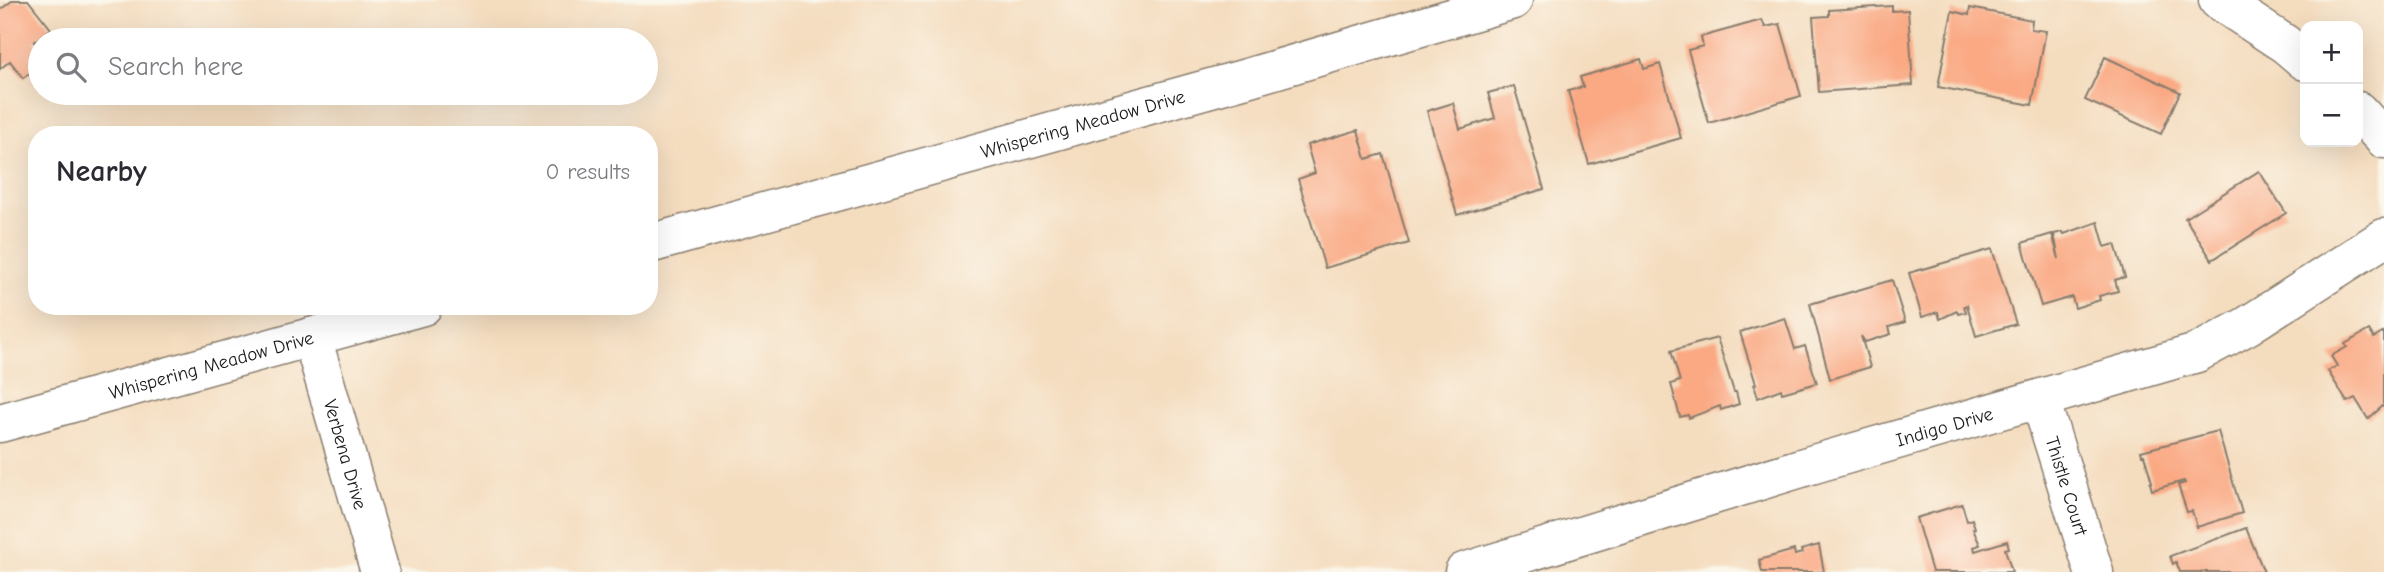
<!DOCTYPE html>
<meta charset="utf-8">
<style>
:root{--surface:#fff;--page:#f7f7f7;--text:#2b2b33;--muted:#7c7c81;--line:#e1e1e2}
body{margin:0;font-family:"Comic Neue",sans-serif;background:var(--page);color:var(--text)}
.controls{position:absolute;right:21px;top:21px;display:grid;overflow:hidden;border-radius:14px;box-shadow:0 7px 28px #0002}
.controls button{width:63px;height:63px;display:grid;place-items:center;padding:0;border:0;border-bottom:2px solid var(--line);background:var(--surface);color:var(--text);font:35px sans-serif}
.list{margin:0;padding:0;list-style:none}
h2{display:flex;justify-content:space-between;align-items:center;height:91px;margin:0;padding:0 28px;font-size:30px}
h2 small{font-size:23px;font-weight:400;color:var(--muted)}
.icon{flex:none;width:38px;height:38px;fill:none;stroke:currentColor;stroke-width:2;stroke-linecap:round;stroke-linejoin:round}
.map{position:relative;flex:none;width:2384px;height:572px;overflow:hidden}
.search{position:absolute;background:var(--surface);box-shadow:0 7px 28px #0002;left:28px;top:28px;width:630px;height:77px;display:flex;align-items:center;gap:18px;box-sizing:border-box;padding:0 24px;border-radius:38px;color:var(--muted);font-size:26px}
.panel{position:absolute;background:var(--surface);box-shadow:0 7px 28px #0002;left:28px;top:126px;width:630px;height:189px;border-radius:28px}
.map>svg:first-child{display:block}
.building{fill:#faa983}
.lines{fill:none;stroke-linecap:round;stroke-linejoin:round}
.minor-casing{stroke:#887c6d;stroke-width:41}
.minor{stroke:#fff;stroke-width:38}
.labels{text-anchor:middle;stroke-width:6;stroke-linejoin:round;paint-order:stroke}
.street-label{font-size:19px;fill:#1c1c1c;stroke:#fbf7ec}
</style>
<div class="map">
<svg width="2384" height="572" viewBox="0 0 2384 572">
<rect width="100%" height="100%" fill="#fbf7ec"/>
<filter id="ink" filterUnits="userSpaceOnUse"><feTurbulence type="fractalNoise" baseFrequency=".0143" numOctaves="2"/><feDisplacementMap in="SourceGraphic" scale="14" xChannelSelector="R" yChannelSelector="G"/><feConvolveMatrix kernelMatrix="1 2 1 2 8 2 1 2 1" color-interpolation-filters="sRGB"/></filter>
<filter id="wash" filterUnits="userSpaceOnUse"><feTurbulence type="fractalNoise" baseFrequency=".00686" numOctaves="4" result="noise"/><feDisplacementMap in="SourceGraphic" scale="28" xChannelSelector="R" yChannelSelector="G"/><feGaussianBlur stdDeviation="1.57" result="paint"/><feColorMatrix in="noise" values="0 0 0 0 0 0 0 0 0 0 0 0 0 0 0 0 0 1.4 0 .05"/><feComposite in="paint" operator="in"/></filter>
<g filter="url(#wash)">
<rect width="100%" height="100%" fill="#f4dcbe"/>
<g id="blocks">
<g class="building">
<polygon points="13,0 28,0 51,29 34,42 40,49 40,65 23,78 10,61 0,69 0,10"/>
<polygon points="1892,6 1892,11 1908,10 1913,85 1819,92 1813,17 1829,16 1829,10"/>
<polygon points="1970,8 2032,20 2031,29 2046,31 2032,105 1938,87 1952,11 1969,15"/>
<polygon points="1762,20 1765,27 1780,24 1801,96 1709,123 1688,50 1703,46 1701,37"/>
<polygon points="2105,57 2180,92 2161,134 2085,100"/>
<polygon points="1641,59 1644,69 1660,64 1681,138 1589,164 1568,91 1583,87 1580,77"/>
<polygon points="1514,86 1544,189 1457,215 1427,111 1453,103 1460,129 1495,118 1488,93"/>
<polygon points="1358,130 1366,159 1383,154 1409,243 1325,268 1298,179 1315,173 1307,145"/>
<polygon points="2259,171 2286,213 2212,260 2185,218"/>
<polygon points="2098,222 2105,247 2115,244 2125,277 2115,280 2118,291 2099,296 2100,300 2075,308 2072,297 2041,306 2022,243 2052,234 2059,259 2054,234 2063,232 2064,234"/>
<polygon points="1992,249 2016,324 1976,336 1967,305 1964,306 1966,312 1958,314 1957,311 1940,319 1938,312 1922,317 1909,273"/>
<polygon points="1892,280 1905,322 1889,327 1891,334 1865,342 1861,336 1870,367 1830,379 1810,304"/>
<polygon points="1785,318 1795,349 1805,346 1817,383 1782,393 1781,389 1758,398 1754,385 1756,384 1740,332"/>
<polygon points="2369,330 2374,338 2384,332 2384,405 2368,419 2355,398 2347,402 2328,371 2337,366 2331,356 2347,347 2345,344"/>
<polygon points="1717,338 1734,392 1736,392 1739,404 1721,410 1720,406 1689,418 1688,415 1680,417 1671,384 1680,381 1671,351"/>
<polygon points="2218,431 2242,513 2197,527 2192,511 2187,512 2178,485 2185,483 2184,481 2152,490 2150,483 2152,482 2144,455 2142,455 2141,451"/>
<polygon points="1962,504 1967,521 1972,519 1975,528 1973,529 1980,545 1974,547 1975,551 2007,541 2009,548 2005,549 2012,572 1932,572 1916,518"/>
<polygon points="2246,528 2264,572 2180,572 2176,562 2173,564 2170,556"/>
<polygon points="1819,545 1824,572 1762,572 1759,560 1794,550 1795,555 1802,553 1801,550"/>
</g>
</g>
</g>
<g filter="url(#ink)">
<use href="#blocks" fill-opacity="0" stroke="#887c6d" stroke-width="2"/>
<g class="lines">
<defs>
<g id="minor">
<polyline points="2218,0 2285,44 2305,61"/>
<polyline points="2358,111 2384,139"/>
<path id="s1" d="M649 244 1243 79 1513 0"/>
<path id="s2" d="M312 337 380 572"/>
<path id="s3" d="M2040 399 2094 572"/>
<path id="s4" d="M0 423 423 306"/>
<path id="s5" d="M1464 572 1814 464 2197 353 2247 326 2384 238"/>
</g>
</defs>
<use href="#minor" class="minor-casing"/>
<use href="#minor" class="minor"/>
</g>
</g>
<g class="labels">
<g class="street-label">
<text dy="7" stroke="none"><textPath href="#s1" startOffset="450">Whispering Meadow Drive</textPath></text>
<text dy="7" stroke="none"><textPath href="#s4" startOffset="219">Whispering Meadow Drive</textPath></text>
<text dy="7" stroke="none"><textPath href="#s5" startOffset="502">Indigo Drive</textPath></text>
<text dy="7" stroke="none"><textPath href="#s2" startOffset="122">Verbena Drive</textPath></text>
<text dy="7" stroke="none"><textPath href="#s3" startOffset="91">Thistle Court</textPath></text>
</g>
</g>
</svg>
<div class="controls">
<button>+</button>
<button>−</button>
</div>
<div class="search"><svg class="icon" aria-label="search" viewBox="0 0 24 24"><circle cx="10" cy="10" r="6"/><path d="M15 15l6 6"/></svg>Search here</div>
<section class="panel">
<h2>Nearby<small>0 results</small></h2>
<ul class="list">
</ul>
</section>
</div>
